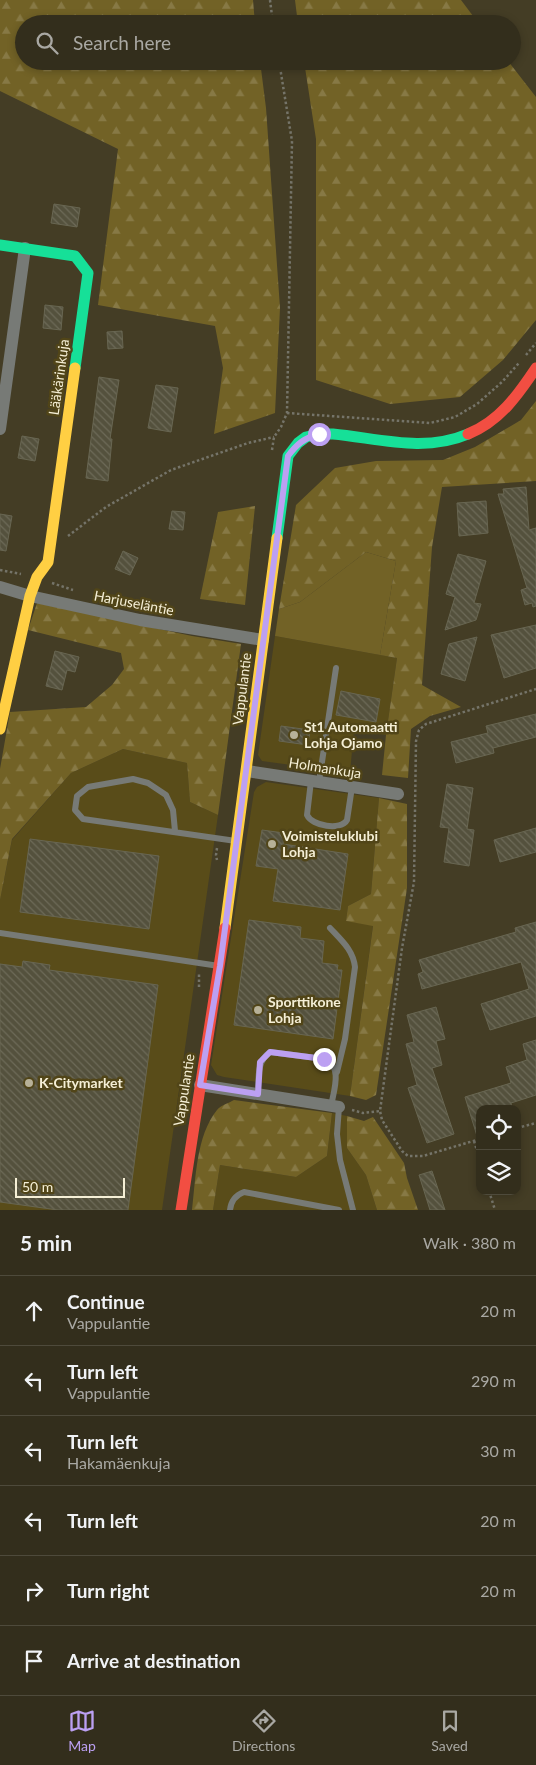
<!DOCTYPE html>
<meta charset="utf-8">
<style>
:root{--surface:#332e1c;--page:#3b3625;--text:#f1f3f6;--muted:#a9a8a3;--line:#4e4a3b;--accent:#bca0f2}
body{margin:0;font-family:Lato,sans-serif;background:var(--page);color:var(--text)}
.controls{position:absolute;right:15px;bottom:15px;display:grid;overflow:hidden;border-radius:10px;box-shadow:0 2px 8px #0003}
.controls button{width:45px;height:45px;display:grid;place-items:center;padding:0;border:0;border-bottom:1px solid var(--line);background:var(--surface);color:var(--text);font:25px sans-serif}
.scale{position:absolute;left:15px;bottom:12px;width:110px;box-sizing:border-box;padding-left:5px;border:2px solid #f5efd6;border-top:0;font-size:14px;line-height:18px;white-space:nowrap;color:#f5efd6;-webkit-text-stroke:4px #514518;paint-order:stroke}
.stop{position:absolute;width:15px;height:15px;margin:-11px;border:4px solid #bca0f2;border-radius:50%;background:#fff}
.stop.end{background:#bca0f2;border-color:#fff;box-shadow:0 1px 5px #0008}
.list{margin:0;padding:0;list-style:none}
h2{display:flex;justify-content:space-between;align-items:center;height:65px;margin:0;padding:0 20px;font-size:21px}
h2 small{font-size:16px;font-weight:400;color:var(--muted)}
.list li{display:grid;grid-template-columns:32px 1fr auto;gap:15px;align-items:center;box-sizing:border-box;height:70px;padding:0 20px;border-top:1px solid var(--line)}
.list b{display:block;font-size:19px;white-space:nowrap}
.list p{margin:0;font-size:16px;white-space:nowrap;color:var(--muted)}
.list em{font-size:16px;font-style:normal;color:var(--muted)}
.icon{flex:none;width:28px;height:28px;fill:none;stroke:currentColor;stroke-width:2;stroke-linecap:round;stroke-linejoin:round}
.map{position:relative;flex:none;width:536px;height:1210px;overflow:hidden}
.search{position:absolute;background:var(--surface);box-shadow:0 2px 8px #0003;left:15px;right:15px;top:15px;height:55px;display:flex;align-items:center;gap:12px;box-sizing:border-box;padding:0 18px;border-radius:28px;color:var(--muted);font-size:19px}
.sheet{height:485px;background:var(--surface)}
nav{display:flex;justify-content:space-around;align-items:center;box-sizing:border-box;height:70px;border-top:1px solid var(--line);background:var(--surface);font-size:14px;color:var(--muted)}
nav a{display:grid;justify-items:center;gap:2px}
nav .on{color:var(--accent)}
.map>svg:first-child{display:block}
.built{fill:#594c19}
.green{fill:#726226}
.forest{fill:url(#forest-firs)}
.building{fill:url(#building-back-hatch);stroke:#686652}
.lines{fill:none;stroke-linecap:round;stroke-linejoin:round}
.path{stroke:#757469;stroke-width:2.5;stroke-dasharray:2.5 2.5;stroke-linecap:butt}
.lane{stroke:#777a76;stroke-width:6}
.street{stroke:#777a76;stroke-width:12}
.fast{stroke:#16e098;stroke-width:11}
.slow{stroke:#ffcf43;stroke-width:11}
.jam{stroke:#f24e42;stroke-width:11}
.route{stroke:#bca0f2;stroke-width:6}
.poi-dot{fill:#b7b198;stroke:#514518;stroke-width:2}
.labels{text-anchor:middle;stroke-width:5;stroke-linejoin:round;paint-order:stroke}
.street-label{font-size:14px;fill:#f5efd6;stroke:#514518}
.poi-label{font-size:14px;font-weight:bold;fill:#f5efd6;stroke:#514518;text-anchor:start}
</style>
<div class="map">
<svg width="536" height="1210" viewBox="0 0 536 1210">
<defs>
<pattern id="forest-firs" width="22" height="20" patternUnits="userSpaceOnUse" patternTransform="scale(1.25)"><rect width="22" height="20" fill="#726226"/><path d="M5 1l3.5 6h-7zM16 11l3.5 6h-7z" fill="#877945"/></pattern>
<pattern id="building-back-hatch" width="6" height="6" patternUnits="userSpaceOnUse" patternTransform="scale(1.25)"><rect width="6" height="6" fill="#54513d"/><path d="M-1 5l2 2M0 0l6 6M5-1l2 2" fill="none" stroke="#6d6a58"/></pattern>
</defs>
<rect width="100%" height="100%" fill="#443d25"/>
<g class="built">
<polygon points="275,636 397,658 386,735 354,729 350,773 262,761 258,755"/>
<polygon points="123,749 187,763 190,802 218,815 162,1210 0,1210 0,900 12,840 71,773"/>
<polygon points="266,782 379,798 371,894 348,906 346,921 373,925 350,1096 224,1077 217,1075 211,1065 254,792 257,787"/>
<polygon points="332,1113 347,1116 347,1148 366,1175 377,1210 213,1210 220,1165 296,1177 327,1156"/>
</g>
<polygon class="green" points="366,552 396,561 380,655 275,636 279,609 300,602"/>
<g class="forest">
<polygon points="0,0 253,0 255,24 24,24 24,61 260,61 266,108 280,308 275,413 214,434 223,368 215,326 98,305 118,149 0,91"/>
<polygon points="295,0 461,0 479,24 298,24"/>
<polygon points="304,61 508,61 536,97 536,320 503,360 460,397 390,404 316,380 316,139"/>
<polygon points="536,401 536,481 442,487 432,547 422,685 461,707 430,716 411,729 408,778 382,775 386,735 397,658 380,655 396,561 366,552 300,602 279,609 296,505 335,468 376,461 443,460 475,447 521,420"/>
<polygon points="255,506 245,605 200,599 218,512"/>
<polygon points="37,603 192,636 241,644 218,815 190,802 187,763 123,749 71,773 12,839 0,900 0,769 10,712 86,707 112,685 124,669 121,653 28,630"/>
<polygon points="379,798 407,804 407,888 376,1095 366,1100 350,1096 373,926 346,921 348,906 371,894"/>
<path d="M234 1100 332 1113 327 1156 296 1177 220 1165 213 1210H192C196 1178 196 1136 217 1110 221 1105 229 1103 234 1100Z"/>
<polygon points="347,1116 364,1121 373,1117 404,1163 407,1178 418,1210 377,1210 366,1175 347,1148"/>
</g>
<g class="building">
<polygon points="54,204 80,208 77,227 51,223"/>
<polygon points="45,305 63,307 61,330 43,328"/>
<polygon points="122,331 123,348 108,349 107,332"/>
<polygon points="99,377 119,380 110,439 112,439 108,481 86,478"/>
<polygon points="156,385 178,388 171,432 148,428"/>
<polygon points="22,436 39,439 35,461 18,458"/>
<polygon points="526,487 529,530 536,528 536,606 533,607 532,603 525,605 521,590 527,588 498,494 504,494 503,489"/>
<polygon points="486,501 488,533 459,536 457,503"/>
<polygon points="172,511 185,512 183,530 169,529"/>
<polygon points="0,514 12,516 6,551 0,550"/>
<polygon points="123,551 138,558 130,575 115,569"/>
<polygon points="458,554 486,561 474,603 481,604 476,620 445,630 455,597 446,594"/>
<polygon points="536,625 536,668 504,678 491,635"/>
<polygon points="477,637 465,681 441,674 449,644"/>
<polygon points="55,651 79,657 75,672 67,670 62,690 46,686"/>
<polygon points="341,691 380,699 376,722 336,715"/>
<polygon points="536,714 536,737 493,748 494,753 456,763 451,742 488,733 486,726"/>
<polygon points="281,726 310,730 308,745 279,741"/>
<polygon points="447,784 473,788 467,829 474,830 469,866 444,862 449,828 440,827"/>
<polygon points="536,828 536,852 500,862 494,840"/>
<polygon points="262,830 284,833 283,844 348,854 340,910 273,901 278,869 256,866"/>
<polygon points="30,839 159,856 149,929 20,912"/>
<polygon points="249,920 301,927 300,938 324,941 322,963 338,965 337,970 342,970 333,1039 234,1025"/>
<polygon points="536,922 536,1016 490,1030 481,1004 529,989 521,962 422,989 418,974 423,972 419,960 516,932 515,928"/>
<polygon points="23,961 50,965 49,970 158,985 128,1210 58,1210 0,1202 0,964 22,967"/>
<polygon points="436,1007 445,1039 436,1041 442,1065 432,1068 454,1134 427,1143 408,1088 417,1085 406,1044 414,1042 407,1015"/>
<polygon points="536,1040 536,1095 511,1103 512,1109 480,1109 480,1136 477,1136 465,1097 511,1083 506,1067 527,1060 523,1044"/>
<polygon points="432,1171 445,1210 430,1210 419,1175"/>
</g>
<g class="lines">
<g class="path">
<polyline points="270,0 273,24"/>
<polyline points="526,355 536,343"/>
<polyline points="287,413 430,423 455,417 477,404 502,382 519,363"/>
<polyline points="272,450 274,437 281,427 287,413 292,141 279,61"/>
<polyline points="68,536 106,507 171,470 248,443 274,437"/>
<polyline points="0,570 21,574"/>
<polyline points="52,583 73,590"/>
<polyline points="217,848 216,855 217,860"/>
<polyline points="199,987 199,973"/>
<polyline points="352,1110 363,1113 380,1111"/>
<polyline points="517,1128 536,1123"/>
<polyline points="480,1139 423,1156 408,1156 402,1151 382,1120 380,1111 402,948 414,882 416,741 419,730 426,724 536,689"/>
<polyline points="474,1141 480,1160"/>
<polyline points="489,1191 495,1210"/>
</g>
<g class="lane">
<path d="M311 781 307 815C312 826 341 831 347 820L352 787"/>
<polyline points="319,782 336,668"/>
<polyline points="175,831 173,810 166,795 148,783 133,779 88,787 77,796 75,810 83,819 236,841"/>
<path d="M330 928C342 941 353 950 355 967L345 1039 337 1072"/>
<polyline points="0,933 219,966"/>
<path d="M258 1094C259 1078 256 1062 270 1052L324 1059C343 1066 334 1090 331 1106"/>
<polyline points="339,1107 337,1134 340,1160 353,1210"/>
<path d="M230 1210C231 1201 236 1195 244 1192L339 1210"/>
</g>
<g class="street">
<polyline points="0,429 25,248"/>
<polyline points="0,587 30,596 140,620 263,640"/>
<polyline points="247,771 398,794"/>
<polyline points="200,1085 339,1107"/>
</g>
<g class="fast">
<polyline points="0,245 75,256 88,273 75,368"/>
<path d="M277 538 288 456 298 443 306 437 319 434H333C377 438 424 453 468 434"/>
</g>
<g class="slow">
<polyline points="0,729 30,596 37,577 48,562 75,368"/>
<polyline points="225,928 277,538"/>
</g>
<g class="jam">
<path d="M468 434C499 422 518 395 536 368"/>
<polyline points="181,1210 225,928"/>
</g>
</g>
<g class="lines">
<path class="route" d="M319 434C304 438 297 444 288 456L220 966 200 1085 258 1094 260 1062 270 1052 324 1059"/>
</g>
<g class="poi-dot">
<circle cx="294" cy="735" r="5"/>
<circle cx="272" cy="844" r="5"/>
<circle cx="258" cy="1010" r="5"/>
<circle cx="29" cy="1083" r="5"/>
</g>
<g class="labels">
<g class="street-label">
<text transform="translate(59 377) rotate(-82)" y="5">Lääkärinkuja</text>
<text transform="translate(134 603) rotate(11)" y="5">Harjuseläntie</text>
<text transform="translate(242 689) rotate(-83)" y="5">Vappulantie</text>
<text transform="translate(325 768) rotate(9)" y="5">Holmankuja</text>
<text transform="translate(184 1090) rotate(-81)" y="5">Vappulantie</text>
</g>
<g class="poi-label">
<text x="304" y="732">St1 Automaatti<tspan x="304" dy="16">Lohja Ojamo</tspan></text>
<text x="282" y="841">Voimisteluklubi<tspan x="282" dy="16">Lohja</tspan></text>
<text x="268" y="1007">Sporttikone<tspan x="268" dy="16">Lohja</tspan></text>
<text x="39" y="1088">K-Citymarket</text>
</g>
</g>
</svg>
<div class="controls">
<button><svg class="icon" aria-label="locate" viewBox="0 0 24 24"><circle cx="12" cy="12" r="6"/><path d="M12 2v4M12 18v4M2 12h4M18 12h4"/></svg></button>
<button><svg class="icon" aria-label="layers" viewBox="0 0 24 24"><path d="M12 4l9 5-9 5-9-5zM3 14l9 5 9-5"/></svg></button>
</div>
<div class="scale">50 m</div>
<div class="stop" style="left:319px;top:434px"></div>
<div class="stop end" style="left:324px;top:1059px"></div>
<div class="search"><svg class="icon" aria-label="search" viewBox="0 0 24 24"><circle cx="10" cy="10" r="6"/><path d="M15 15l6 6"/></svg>Search here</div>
</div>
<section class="sheet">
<h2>5 min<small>Walk · 380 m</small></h2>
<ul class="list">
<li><svg class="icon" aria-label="ahead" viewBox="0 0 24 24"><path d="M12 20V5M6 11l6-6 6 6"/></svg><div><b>Continue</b><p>Vappulantie</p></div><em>20 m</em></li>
<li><svg class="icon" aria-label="left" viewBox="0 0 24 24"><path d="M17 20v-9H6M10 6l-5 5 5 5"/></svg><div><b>Turn left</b><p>Vappulantie</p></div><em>290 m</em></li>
<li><svg class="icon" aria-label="left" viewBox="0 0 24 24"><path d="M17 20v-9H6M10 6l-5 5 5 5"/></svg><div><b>Turn left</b><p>Hakamäenkuja</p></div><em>30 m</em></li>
<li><svg class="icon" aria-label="left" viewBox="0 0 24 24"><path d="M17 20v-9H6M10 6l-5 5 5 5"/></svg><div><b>Turn left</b></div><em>20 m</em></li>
<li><svg class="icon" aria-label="right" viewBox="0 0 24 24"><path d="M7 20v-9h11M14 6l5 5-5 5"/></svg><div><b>Turn right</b></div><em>20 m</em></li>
<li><svg class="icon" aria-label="arrive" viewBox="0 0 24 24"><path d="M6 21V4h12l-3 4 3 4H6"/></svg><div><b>Arrive at destination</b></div></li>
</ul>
</section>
<nav>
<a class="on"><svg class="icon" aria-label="map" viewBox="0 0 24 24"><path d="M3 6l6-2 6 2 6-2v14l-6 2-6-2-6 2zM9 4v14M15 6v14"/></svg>Map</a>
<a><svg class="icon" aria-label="directions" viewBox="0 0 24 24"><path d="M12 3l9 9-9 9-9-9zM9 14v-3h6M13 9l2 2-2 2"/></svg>Directions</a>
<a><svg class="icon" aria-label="saved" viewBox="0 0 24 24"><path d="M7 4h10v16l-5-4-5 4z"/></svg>Saved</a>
</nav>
